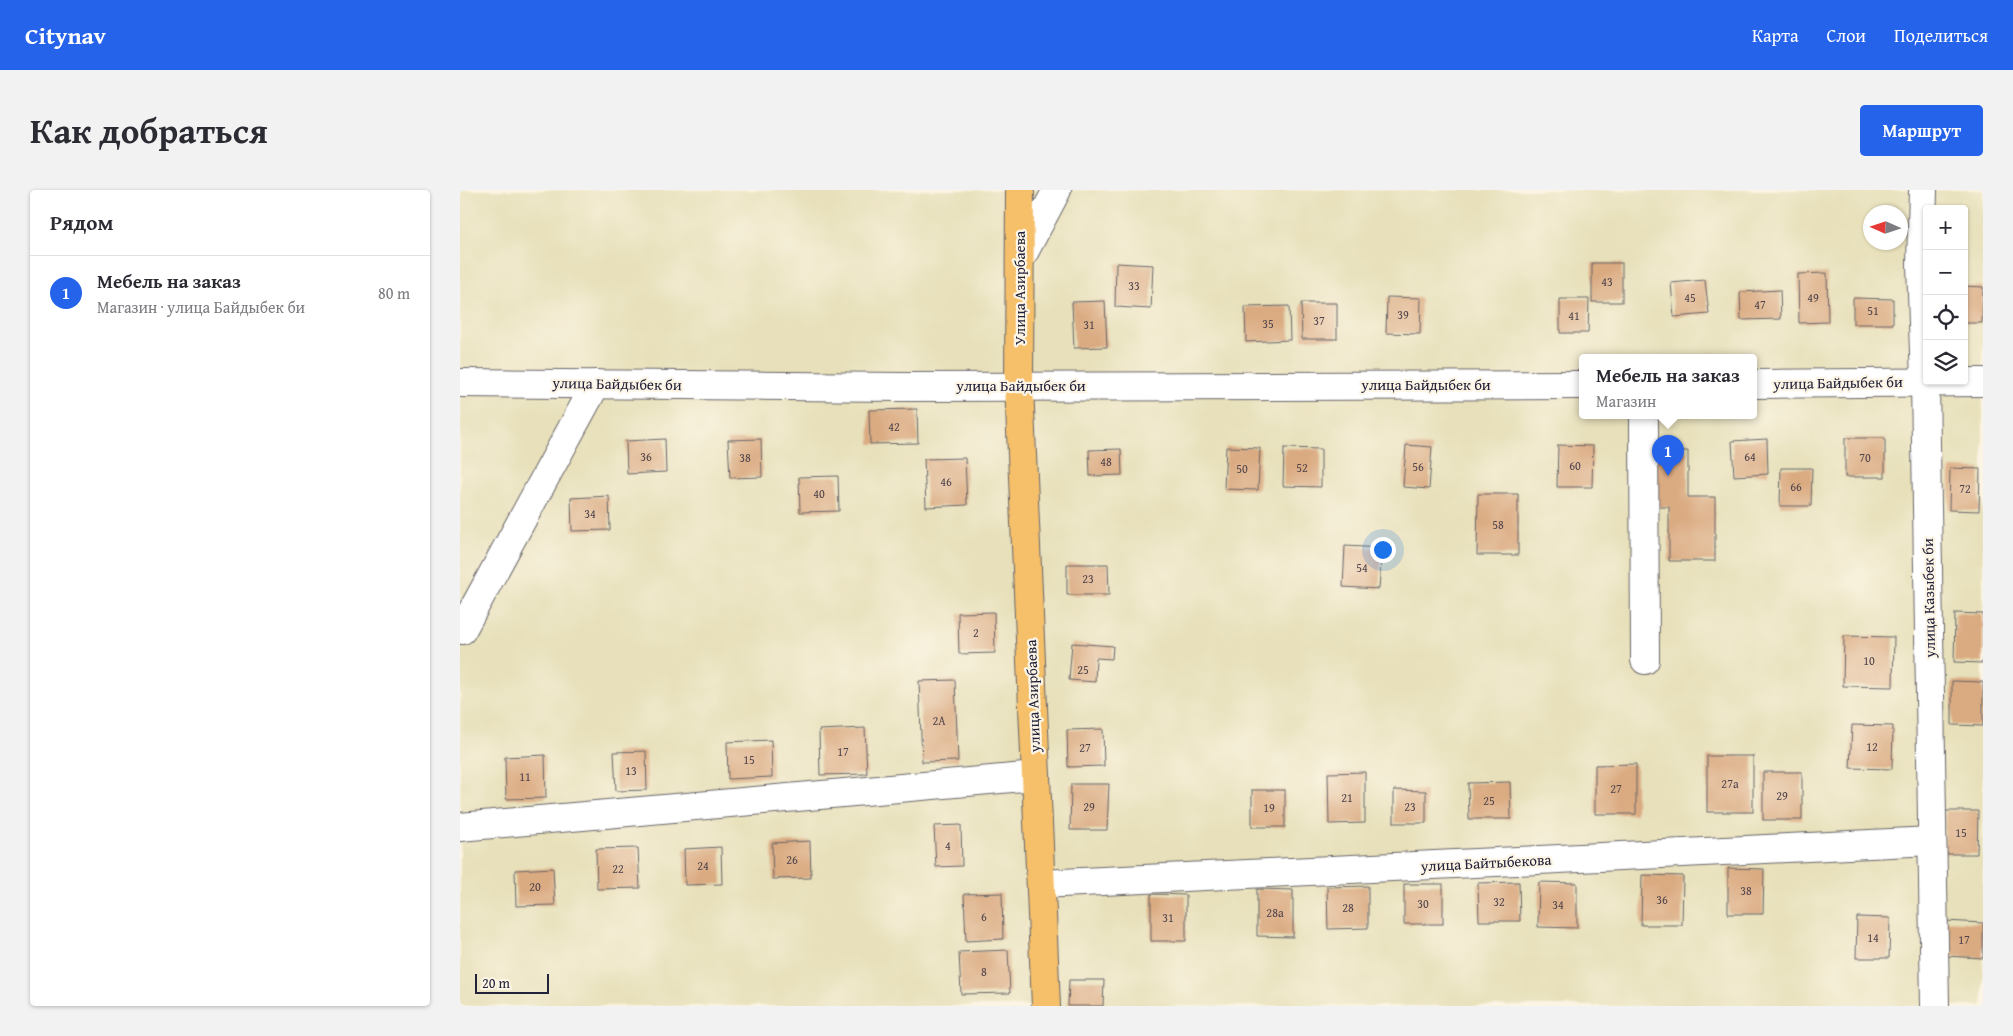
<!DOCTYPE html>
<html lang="ru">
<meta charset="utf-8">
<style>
:root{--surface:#fff;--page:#f2f2f3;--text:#2b2b33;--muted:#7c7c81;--line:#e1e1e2;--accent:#2563eb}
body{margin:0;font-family:"Gentium Book Plus",serif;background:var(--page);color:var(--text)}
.controls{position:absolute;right:15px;top:15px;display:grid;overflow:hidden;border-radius:5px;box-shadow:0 1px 4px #0004}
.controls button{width:45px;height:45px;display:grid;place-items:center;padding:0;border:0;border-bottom:1px solid var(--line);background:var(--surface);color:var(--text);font:25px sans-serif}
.compass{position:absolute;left:1403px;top:15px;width:45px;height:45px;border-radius:50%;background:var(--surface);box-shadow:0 1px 4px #0004;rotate:273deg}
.scale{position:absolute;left:15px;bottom:12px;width:74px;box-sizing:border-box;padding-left:5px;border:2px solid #22223b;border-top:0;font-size:14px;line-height:18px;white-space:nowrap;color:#22223b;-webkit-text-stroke:4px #fcf5e5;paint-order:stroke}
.you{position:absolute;left:922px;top:359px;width:18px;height:18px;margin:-12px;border:4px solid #fff;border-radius:50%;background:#1a73e8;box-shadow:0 0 0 8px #1a73e833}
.badge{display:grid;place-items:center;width:32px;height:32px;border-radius:50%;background:var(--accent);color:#fff;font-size:16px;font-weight:700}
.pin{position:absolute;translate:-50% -41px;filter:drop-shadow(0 1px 2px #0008)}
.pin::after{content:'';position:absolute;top:26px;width:18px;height:15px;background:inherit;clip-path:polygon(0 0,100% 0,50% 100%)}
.popup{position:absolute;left:1119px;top:164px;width:178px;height:65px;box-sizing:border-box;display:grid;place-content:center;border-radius:5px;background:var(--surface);filter:drop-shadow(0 1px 4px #0005);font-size:16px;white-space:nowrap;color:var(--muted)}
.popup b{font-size:19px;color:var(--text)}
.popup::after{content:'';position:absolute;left:50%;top:100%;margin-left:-10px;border:10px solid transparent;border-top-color:var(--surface)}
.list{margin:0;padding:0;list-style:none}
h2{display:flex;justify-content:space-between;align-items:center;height:65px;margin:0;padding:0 20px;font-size:21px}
h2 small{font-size:16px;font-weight:400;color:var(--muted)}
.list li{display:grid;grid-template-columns:32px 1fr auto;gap:15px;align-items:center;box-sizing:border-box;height:75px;padding:0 20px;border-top:1px solid var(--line)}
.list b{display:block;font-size:19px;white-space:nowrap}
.list p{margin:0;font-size:16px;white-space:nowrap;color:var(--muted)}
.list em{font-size:16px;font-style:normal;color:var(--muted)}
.icon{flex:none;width:28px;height:28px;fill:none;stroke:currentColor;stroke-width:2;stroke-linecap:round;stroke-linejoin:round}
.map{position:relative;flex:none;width:1523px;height:816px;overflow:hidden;border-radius:5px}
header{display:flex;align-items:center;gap:30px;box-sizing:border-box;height:70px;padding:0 25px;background:var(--accent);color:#fff}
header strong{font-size:24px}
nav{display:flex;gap:28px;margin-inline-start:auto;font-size:18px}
.intro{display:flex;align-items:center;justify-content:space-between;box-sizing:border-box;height:120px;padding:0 30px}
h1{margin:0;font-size:35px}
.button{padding:12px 22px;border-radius:5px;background:var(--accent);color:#fff;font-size:18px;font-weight:700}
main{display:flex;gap:30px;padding:0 30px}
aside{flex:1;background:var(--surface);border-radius:5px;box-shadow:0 1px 4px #0004}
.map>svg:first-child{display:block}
.building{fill:#daaa81}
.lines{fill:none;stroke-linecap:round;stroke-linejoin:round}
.minor-casing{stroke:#676467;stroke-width:30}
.major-casing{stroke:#676467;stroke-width:30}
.minor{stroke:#fff;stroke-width:28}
.major{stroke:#f6c06b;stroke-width:28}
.labels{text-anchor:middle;stroke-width:4.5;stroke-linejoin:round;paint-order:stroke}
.number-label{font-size:12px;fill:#50444c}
.street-label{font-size:15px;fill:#22223b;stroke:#fcf5e5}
</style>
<header>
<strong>Citynav</strong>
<nav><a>Карта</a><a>Слои</a><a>Поделиться</a></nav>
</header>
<div class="intro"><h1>Как добраться</h1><a class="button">Маршрут</a></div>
<main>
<aside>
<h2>Рядом<small></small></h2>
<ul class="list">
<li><span class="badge">1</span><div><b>Мебель на заказ</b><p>Магазин · улица Байдыбек би</p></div><em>80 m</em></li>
</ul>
</aside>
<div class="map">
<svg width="1523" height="816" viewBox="0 0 1523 816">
<rect width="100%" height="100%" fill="#fcf5e5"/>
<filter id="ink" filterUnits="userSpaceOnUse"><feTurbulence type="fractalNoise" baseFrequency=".02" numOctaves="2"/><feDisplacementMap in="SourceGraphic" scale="10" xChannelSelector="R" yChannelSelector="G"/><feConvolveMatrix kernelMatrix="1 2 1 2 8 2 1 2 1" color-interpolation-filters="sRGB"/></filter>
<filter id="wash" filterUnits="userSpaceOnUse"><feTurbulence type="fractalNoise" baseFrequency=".0096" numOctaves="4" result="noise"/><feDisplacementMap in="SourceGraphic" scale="20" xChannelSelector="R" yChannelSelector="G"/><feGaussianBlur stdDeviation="1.12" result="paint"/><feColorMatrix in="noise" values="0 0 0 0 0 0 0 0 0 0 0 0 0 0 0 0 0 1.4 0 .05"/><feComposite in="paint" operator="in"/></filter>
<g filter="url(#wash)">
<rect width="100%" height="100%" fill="#e7e0ba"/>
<g id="blocks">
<g class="building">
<polygon points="656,73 693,75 691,119 655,117"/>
<rect x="1132" y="73" width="30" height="39"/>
<polygon points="1367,83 1368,132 1339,133 1338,84"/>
<polygon points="1245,90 1249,124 1214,127 1211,93"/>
<polygon points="1504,96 1523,97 1522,133 1504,133"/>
<polygon points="1320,100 1321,129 1281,130 1280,102"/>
<polygon points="927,107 961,108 960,144 926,143"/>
<polygon points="1393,108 1433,109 1433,134 1393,134"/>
<polygon points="1100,109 1129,109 1128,143 1100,143"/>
<polygon points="645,111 647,157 614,158 612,112"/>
<polygon points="841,113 877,113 877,149 842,149"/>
<polygon points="829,116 830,150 786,152 785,117"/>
<polygon points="457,219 458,253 410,254 409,220"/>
<rect x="1385" y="248" width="40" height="39"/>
<polygon points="205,249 206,282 167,284 166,251"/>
<polygon points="301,249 302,287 270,288 268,250"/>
<polygon points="1307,249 1308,284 1274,286 1272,251"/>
<polygon points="946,255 972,257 969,299 943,297"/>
<polygon points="1098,255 1133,256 1132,297 1097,297"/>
<polygon points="766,257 800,258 798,300 764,299"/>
<polygon points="824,258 861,259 861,297 823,296"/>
<polygon points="661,259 662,285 630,286 629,260"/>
<polygon points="1192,261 1228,261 1228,307 1255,307 1255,371 1209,371 1209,317 1192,317"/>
<polygon points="505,268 507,315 466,317 464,269"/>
<polygon points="1321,278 1352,278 1351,316 1320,316"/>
<polygon points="1490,278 1520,279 1519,321 1489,320"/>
<polygon points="378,286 379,321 340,322 339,287"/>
<polygon points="1018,304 1058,304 1058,365 1017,365"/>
<polygon points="149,306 150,340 112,341 111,308"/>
<polygon points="885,356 922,358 919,399 883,397"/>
<polygon points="607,374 648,374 649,405 607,405"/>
<polygon points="534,422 535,463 499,464 498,423"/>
<polygon points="1495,423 1523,424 1523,473 1494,472"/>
<polygon points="1384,446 1434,447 1433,497 1383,496"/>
<polygon points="612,453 653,456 652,469 636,468 635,492 609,490"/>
<polygon points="495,490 498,571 462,572 459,491"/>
<polygon points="1492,491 1523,492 1523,536 1492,535"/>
<polygon points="1392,535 1433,536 1432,579 1390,578"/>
<polygon points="405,538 407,584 360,585 359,540"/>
<polygon points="643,539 644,576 608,577 607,540"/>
<polygon points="311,550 312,587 268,589 267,552"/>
<polygon points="186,561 187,600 156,601 154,562"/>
<polygon points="85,565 86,608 46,609 45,567"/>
<rect x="1247" y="566" width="46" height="56"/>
<polygon points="1176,574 1176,624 1135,624 1135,575"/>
<polygon points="905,582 905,633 869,634 868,583"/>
<rect x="1303" y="582" width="39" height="48"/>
<polygon points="1050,592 1051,629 1009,629 1008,593"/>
<polygon points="611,594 649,594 647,640 610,640"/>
<rect x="792" y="600" width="33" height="37"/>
<polygon points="934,600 966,601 966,633 934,633"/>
<polygon points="1485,621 1518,621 1517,664 1484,664"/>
<polygon points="501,635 502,676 476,677 474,636"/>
<polygon points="350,651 351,688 313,689 312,653"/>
<polygon points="261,657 262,694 225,695 224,659"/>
<polygon points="178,658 180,698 137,699 136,659"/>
<polygon points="93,678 95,715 56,716 55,680"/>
<polygon points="1268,678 1304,679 1303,724 1268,724"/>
<polygon points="1182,685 1223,686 1222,735 1181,735"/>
<polygon points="1059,692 1060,731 1019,731 1018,693"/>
<polygon points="1079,692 1117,693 1117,738 1078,737"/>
<rect x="944" y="694" width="39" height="40"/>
<polygon points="908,696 908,738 868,739 867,697"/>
<polygon points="797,699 833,700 833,747 797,746"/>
<polygon points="542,703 543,749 506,751 504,704"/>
<polygon points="691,704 726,705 726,751 691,751"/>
<polygon points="1397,727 1430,728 1429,768 1396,768"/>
<polygon points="1485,731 1523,733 1523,768 1484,766"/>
<polygon points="548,760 550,803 501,804 499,762"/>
<polygon points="609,790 644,790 643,816 608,816"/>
</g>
</g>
</g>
<g filter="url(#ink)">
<use href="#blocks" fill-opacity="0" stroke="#676467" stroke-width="1"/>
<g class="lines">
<defs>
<g id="minor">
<polyline points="1463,0 1461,74 1465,192 1475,816"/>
<polyline points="560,70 597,0"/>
<polyline points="0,193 443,197 1123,195"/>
<polyline points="1293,194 1523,192"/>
<polyline points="1184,225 1185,470"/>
<polyline points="2,440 136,194"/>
<polyline points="0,637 576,586"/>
<polyline points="581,694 1472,651"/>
</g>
<polyline id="major" points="560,0 559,195 586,816"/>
</defs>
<use href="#minor" class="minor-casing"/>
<use href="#major" class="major-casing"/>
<use href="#minor" class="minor"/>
<use href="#major" class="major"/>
</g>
</g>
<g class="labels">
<g class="number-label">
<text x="1147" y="96">43</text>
<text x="674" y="100">33</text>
<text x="1230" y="112">45</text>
<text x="1353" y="112">49</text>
<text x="1300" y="119">47</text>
<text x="1413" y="125">51</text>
<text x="943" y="129">39</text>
<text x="1114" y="130">41</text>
<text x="859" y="135">37</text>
<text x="808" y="138">35</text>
<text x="629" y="139">31</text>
<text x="434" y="241">42</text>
<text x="186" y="271">36</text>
<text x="1290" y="271">64</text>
<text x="285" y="272">38</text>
<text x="1405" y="272">70</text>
<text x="646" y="276">48</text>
<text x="1115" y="280">60</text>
<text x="958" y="281">56</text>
<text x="842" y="282">52</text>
<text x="782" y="283">50</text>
<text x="486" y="296">46</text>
<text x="1336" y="301">66</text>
<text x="1505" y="303">72</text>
<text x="359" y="308">40</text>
<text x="130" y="328">34</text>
<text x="1038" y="339">58</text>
<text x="902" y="382">54</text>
<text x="628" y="393">23</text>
<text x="516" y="447">2</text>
<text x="1409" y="475">10</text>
<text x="623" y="484">25</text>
<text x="479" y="535">2А</text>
<text x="1412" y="561">12</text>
<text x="625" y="562">27</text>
<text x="383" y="566">17</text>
<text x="289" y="574">15</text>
<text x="171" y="585">13</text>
<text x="65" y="591">11</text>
<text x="1270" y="598">27а</text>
<text x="1156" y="603">27</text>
<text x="1322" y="610">29</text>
<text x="887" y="612">21</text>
<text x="1029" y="615">25</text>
<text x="629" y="621">29</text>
<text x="950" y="621">23</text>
<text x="809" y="622">19</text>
<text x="1501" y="647">15</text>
<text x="488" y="660">4</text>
<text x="332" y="674">26</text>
<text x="243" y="680">24</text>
<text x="158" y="683">22</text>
<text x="75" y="701">20</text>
<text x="1286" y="705">38</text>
<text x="1202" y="714">36</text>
<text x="1039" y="716">32</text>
<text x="963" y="718">30</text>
<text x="1098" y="719">34</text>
<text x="888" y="722">28</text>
<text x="815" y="727">28а</text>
<text x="524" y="731">6</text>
<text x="708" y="732">31</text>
<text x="1413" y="752">14</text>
<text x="1504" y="754">17</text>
<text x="524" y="786">8</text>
</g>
<g class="street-label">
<text transform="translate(560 98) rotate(-90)" y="5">Улица Азирбаева</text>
<text transform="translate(1378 193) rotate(-1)" y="5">улица Байдыбек би</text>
<text transform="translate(157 194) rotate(1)" y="5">улица Байдыбек би</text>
<text x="966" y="200">улица Байдыбек би</text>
<text x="561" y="201">улица Байдыбек би</text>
<text transform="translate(1469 408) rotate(-91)" y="5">улица Казыбек би</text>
<text transform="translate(573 506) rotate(-92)" y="5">улица Азирбаева</text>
<text transform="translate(1026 673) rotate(-3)" y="5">улица Байтыбекова</text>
</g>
</g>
</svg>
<div class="controls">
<button>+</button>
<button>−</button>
<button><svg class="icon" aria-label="locate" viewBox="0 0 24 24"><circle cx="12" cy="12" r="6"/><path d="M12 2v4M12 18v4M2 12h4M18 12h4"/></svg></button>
<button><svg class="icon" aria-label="layers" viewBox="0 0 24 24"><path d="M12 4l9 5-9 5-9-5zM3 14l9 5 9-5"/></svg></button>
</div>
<svg class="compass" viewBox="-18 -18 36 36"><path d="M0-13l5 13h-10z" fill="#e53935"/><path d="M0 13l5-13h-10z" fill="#7c7c81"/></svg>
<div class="scale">20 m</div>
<div class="you"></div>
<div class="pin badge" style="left:1208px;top:286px">1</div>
<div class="popup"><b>Мебель на заказ</b>Магазин</div>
</div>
</main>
